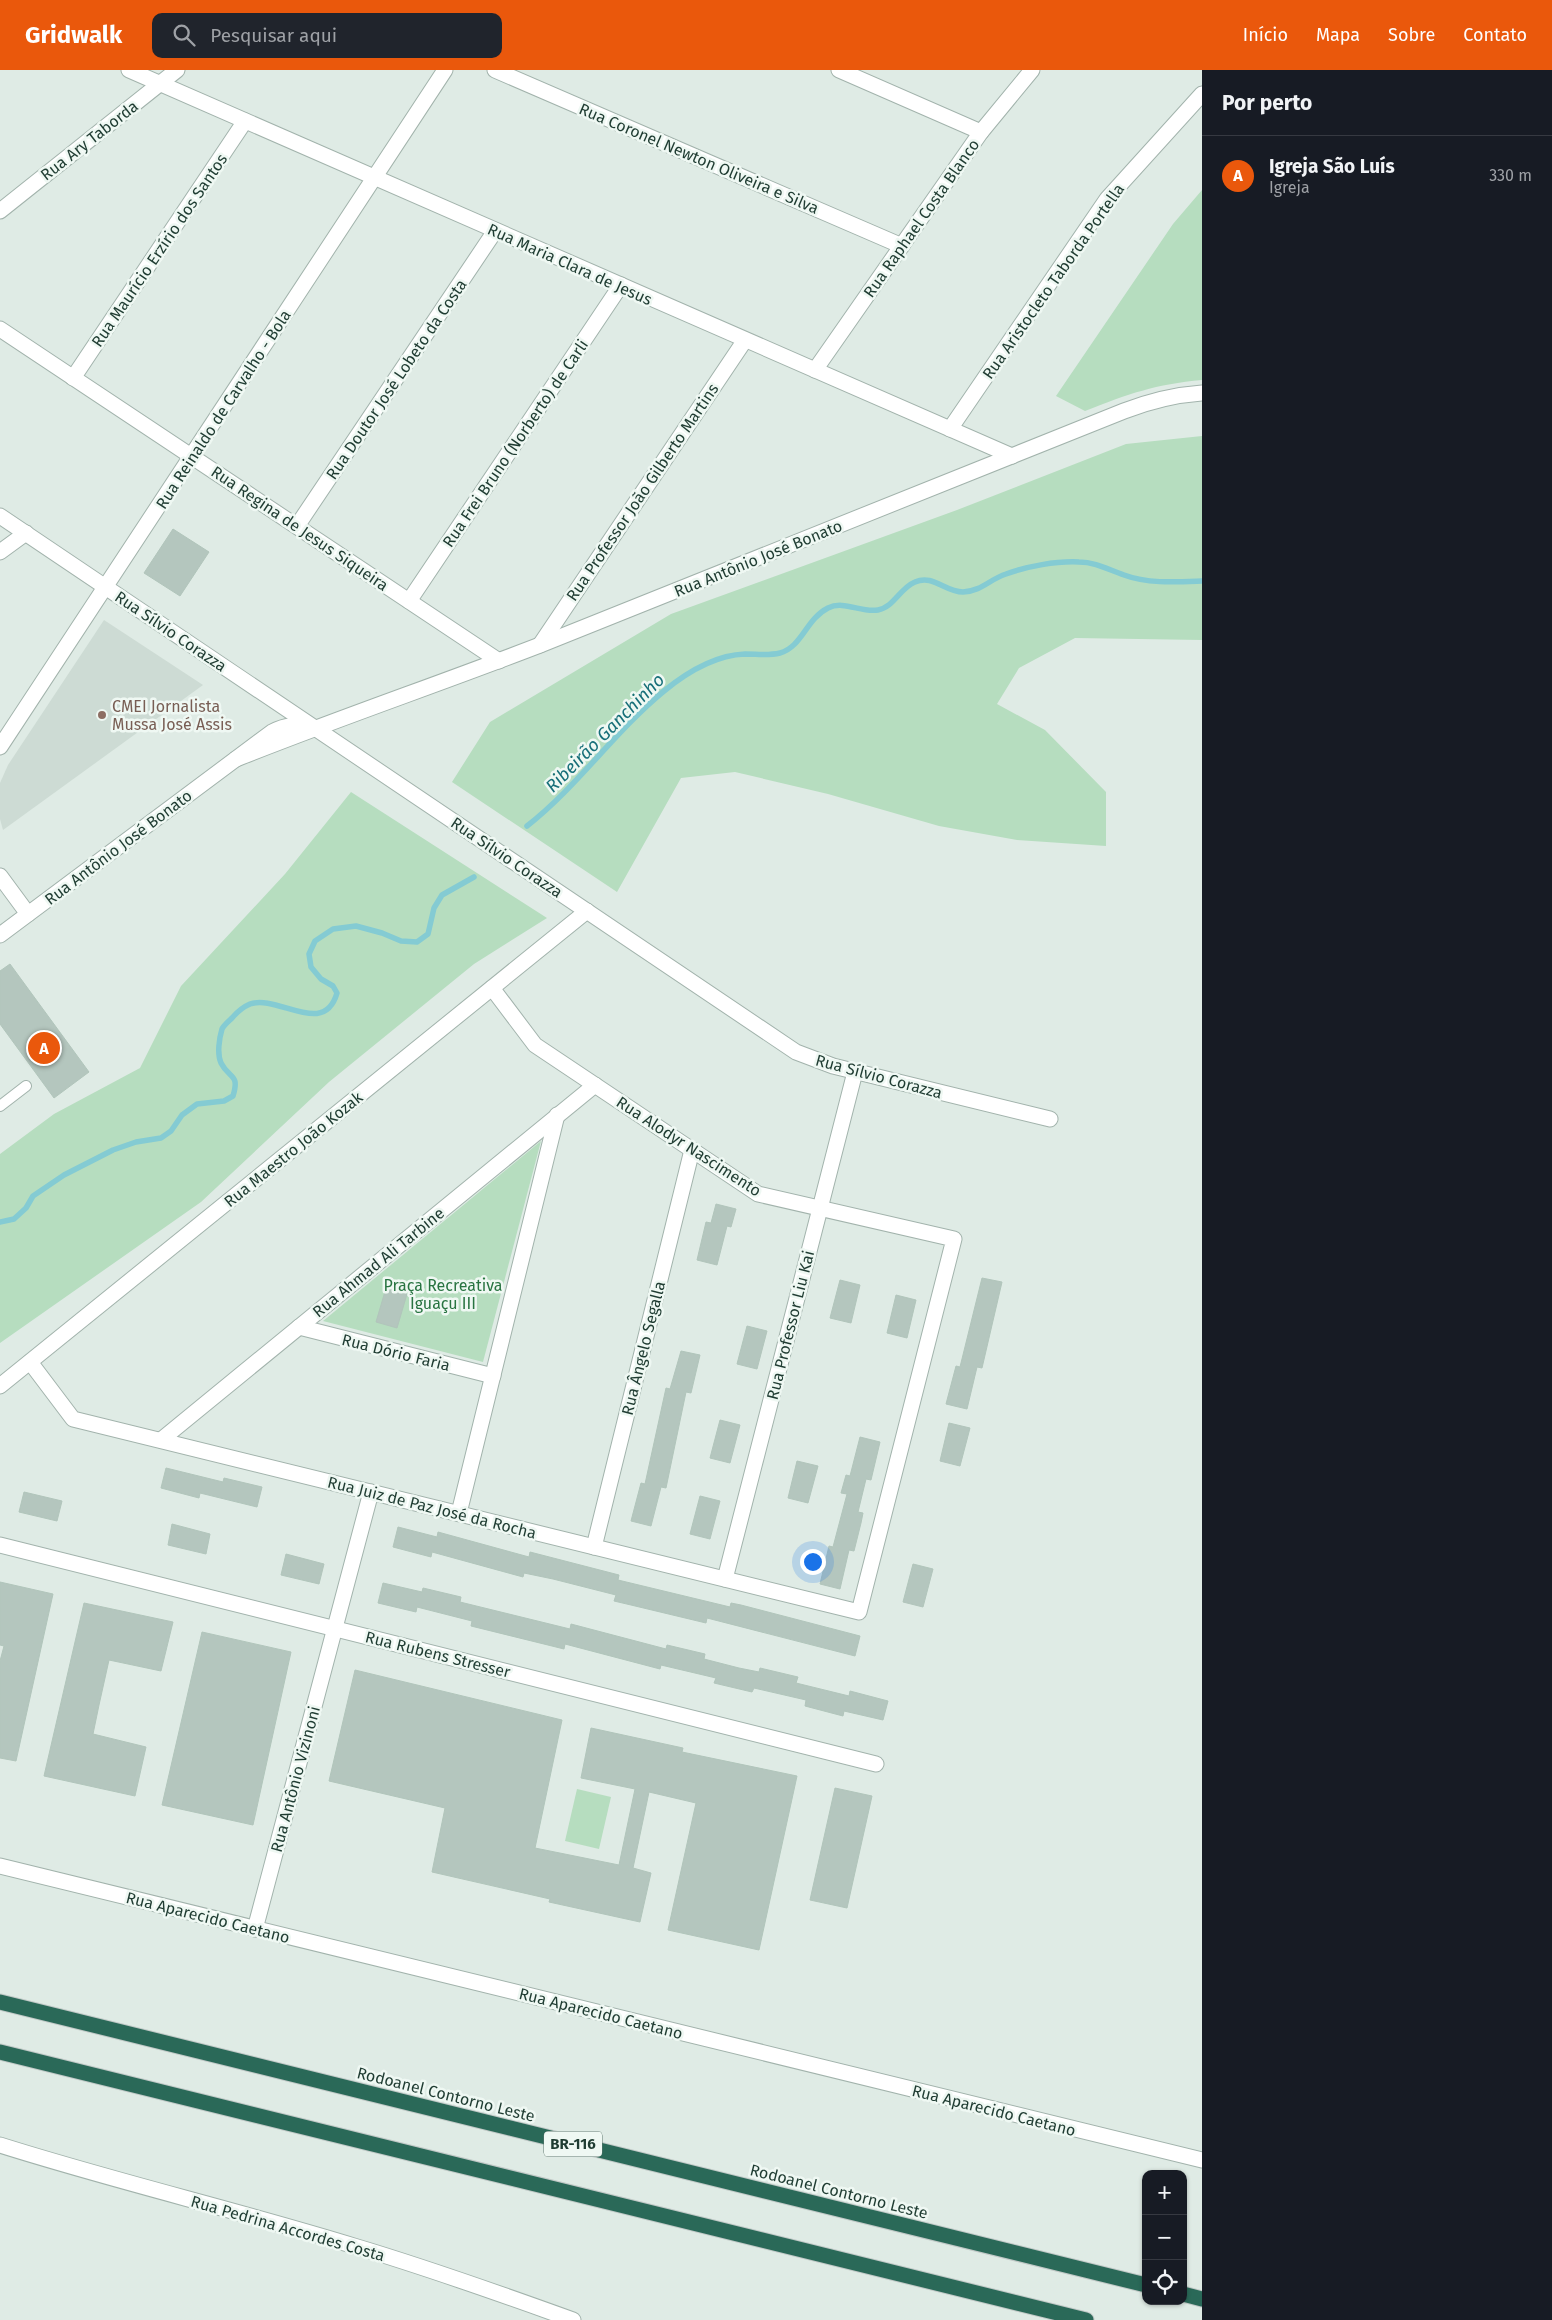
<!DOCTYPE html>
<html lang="pt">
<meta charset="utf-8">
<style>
:root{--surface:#171b24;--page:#20242c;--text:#f1f3f6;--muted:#9ea1a6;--line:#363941;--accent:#ea580c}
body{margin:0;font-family:"Fira Sans",sans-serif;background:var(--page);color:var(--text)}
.controls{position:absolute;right:15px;bottom:15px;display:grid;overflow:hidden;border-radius:10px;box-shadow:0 1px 4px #0004}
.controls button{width:45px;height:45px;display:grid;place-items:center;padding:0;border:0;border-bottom:1px solid var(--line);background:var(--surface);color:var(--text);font:25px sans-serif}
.you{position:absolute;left:812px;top:1491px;width:18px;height:18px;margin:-12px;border:4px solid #fff;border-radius:50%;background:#1a73e8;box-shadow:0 0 0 8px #1a73e833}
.badge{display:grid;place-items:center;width:32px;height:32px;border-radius:50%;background:var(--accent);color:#fff;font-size:16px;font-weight:700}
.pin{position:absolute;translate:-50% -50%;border:2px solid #fff;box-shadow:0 1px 5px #0006}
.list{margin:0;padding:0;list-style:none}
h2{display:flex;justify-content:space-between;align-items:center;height:65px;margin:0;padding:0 20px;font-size:21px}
h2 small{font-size:16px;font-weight:400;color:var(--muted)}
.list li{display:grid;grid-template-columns:32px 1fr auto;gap:15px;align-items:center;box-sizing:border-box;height:80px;padding:0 20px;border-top:1px solid var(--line)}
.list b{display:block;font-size:19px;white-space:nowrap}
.list p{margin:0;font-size:16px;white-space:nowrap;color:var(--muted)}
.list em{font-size:16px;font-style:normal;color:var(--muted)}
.icon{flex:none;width:28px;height:28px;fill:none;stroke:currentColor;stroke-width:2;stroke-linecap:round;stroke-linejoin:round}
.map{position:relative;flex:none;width:1202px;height:2250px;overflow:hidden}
header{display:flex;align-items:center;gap:30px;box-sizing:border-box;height:70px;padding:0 25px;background:var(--accent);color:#fff}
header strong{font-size:24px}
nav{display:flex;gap:28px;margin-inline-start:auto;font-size:18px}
.search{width:350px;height:45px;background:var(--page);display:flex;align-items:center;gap:12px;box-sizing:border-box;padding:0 18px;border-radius:10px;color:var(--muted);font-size:19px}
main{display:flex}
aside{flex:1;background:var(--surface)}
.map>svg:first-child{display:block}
.built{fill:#cddbd4}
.green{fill:#b6ddbf}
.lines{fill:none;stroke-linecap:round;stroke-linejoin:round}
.stream{stroke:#84cbd3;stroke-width:5.5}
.building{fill:#b4c6be;stroke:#b1c5bb}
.service-casing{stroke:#a2b3ac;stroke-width:12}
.minor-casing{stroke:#a2b3ac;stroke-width:17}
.motorway-casing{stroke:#c0c8c6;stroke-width:17}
.service{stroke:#fff;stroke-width:10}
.minor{stroke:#fff;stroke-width:15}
.motorway{stroke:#2a6958;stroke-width:15}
.education-dot{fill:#8d6e63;stroke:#eff8f3;stroke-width:2}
.labels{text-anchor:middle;stroke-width:5;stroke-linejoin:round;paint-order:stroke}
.shield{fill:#eff8f3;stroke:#5d746c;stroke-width:1}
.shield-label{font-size:15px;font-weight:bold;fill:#1f3c32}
.street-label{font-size:16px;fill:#1f3c32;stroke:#eff8f3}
.education-label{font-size:16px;fill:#785e54;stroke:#eff8f3;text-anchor:start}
.park-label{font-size:16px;fill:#287441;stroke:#eff8f3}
.water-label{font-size:18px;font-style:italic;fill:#176f79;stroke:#eff8f3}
</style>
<header>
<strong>Gridwalk</strong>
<div class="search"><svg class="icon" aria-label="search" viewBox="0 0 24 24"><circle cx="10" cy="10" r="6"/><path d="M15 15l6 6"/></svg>Pesquisar aqui</div>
<nav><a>Início</a><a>Mapa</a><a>Sobre</a><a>Contato</a></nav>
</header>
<main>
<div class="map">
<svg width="1202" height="2250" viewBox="0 0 1202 2250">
<rect width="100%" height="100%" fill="#dfebe5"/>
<polygon class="built" points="104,550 203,615 3,760 0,749 0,713 8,695"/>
<g class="green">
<path d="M1202 120V310C1156 314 1128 324 1085 341L1056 326 1173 154Z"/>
<polygon points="1202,366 1202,570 1075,568 1019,598 997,634 1045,660 1106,722 1106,776 1017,770 939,756 828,724 735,702 681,708 617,822 452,712 490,652 671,544 957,440 1126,374"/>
<polygon points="351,722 547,848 474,894 329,1012 201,1132 0,1273 0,1084 54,1044 140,998 181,916 285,804"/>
<polygon points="541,1071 483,1292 323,1251"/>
<polygon points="577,1719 611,1727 599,1779 565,1771"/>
</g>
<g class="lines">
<g class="stream">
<path d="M527 756C578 716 614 662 664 621 686 603 716 585 745 584 757 584 768 586 780 583 802 577 806 549 828 538 844 530 861 543 878 540 894 537 900 518 915 512 933 504 945 522 963 522 982 521 990 509 1006 504 1028 496 1056 491 1079 492 1096 492 1109 500 1124 505 1148 514 1177 512 1202 511"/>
<path d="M0 1152 14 1149 26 1138 33 1126 64 1105 113 1080 136 1072 161 1068 171 1061 182 1045 197 1034 224 1031 233 1026C240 1003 229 1009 221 993 217 984 219 969 222 959 224 955 229 951 232 948 237 942 243 937 250 934 278 924 324 968 337 923L333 916 321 909 311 897 309 884 315 871 333 859 356 856 382 863 401 871 417 872 428 864 434 838 442 825 474 807"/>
</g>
</g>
<g class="building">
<polygon points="173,459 209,482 180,526 144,503"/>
<polygon points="10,894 89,1002 54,1028 0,954 0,901"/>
<polygon points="716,1134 736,1139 731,1157 727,1156 717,1195 697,1190 706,1152 711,1153"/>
<polygon points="982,1208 1002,1212 982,1298 977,1297 967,1339 946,1334 956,1296 960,1297"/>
<polygon points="840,1210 860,1215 851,1253 830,1248"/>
<polygon points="386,1218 407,1224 397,1258 376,1252"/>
<polygon points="896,1225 916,1230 907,1268 887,1263"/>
<polygon points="747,1256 767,1261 757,1299 737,1294"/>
<polygon points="681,1281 700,1285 691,1323 686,1322 666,1418 661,1417 651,1456 631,1451 641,1413 645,1414 666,1318 670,1319"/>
<polygon points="720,1350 740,1355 730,1393 710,1388"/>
<polygon points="949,1353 970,1358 960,1396 940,1391"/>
<polygon points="860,1367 880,1372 871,1410 866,1409 858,1442 863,1443 861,1453 854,1481 849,1480 840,1519 820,1514 829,1476 833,1477 847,1424 841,1423 846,1405 850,1406"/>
<polygon points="797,1391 818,1396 808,1433 788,1428"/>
<polygon points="166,1398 223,1412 224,1408 262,1417 257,1437 200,1423 199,1428 161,1418"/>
<polygon points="24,1422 62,1431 57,1451 19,1442"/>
<polygon points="700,1426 720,1431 710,1469 690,1464"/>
<polygon points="172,1454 210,1464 206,1484 168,1475"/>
<polygon points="398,1457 437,1467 438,1462 529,1487 530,1482 619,1505 618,1510 730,1537 731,1533 741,1535 860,1566 855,1586 707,1548 706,1553 631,1535 614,1531 616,1525 553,1509 524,1503 523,1507 432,1482 431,1487 393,1477"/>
<polygon points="286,1484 324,1494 319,1514 281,1505"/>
<polygon points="913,1494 933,1499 923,1537 903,1532"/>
<polygon points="0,1512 53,1524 16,1691 0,1688 0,1591 4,1576 0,1575"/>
<polygon points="383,1513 422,1522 423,1518 461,1527 460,1532 570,1559 571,1554 666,1579 667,1575 705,1584 704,1589 739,1598 759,1602 760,1598 798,1607 796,1613 849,1626 850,1621 888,1631 883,1650 844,1641 843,1646 805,1636 806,1630 754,1618 752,1622 714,1613 716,1608 661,1595 660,1599 565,1574 564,1579 556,1577 471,1556 472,1551 417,1537 416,1542 378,1533"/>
<polygon points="84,1533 173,1552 161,1601 109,1590 99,1635 93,1664 146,1677 135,1726 44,1706"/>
<polygon points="202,1562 291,1582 253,1755 162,1735"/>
<polygon points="355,1600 562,1650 535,1778 619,1795 635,1719 581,1708 591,1658 683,1678 682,1682 797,1706 759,1880 668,1860 696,1733 649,1722 633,1798 651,1803 640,1852 549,1832 550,1829 432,1802 445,1738 329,1711"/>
<polygon points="835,1718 872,1726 847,1838 810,1830"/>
</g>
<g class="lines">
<defs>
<polyline id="service" points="0,1036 26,1016"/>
<g id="minor">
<polyline points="129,0 1012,386"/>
<polyline points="495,0 902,176"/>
<polyline points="839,0 981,62"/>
<polyline points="0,141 177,0"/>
<polyline points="0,259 499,591"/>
<polyline points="815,300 981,62 1032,0"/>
<polyline points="73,308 245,51"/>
<polyline points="950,359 1107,129 1202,24"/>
<polyline points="0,446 796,982 833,996 1050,1049"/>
<polyline points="297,456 495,161"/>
<polyline points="0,482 26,463"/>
<polyline points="409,531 621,215"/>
<polyline points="540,575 745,270"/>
<polyline points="0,677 445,0"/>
<path d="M236 689C336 649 439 614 540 575L1124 341C1150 331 1174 325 1202 323"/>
<polyline points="0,806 28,844"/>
<path d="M0 865 272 662C286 655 295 654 310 657"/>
<polyline points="299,1257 493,1306"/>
<polyline points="30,1292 73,1349 859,1542 954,1169 758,1124 535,975 492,918"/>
<polyline points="0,1316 587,841"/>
<polyline points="161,1370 595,1015"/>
<polyline points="459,1443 557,1045"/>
<polyline points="0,1475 876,1694"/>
<polyline points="594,1477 692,1080"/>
<polyline points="725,1509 855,1002"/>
<polyline points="0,1796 1202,2090"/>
<polyline points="255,1859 371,1422"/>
<path d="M0 2075C117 2112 237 2140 354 2176 428 2198 501 2224 573 2250"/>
</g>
<g id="motorway">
<polyline points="0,1932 1146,2215"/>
<polyline points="0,1982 1086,2250"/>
<polyline points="1183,2224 1202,2229"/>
</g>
</defs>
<use href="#service" class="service-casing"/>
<use href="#minor" class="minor-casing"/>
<use href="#motorway" class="motorway-casing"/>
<use href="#service" class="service"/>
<use href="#minor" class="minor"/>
<use href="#motorway" class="motorway"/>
</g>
<circle class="education-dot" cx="102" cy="645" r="5"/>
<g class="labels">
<rect class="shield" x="544" y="2061.5" width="58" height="25" rx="4"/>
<g class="shield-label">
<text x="573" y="2079">BR-116</text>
</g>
<g class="street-label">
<text transform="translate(89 70) rotate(-38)" y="6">Rua Ary Taborda</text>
<text transform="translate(699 88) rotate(23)" y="6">Rua Coronel Newton Oliveira e Silva</text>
<text transform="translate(921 148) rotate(-55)" y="6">Rua Raphael Costa Blanco</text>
<text transform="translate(159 180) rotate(-56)" y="6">Rua Maurício Erzírio dos Santos</text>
<text transform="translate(570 194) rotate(24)" y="6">Rua Maria Clara de Jesus</text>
<text transform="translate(1053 211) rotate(-55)" y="6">Rua Aristocleto Taborda Portella</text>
<text transform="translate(396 309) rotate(-56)" y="6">Rua Doutor José Lobeto da Costa</text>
<text transform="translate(223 339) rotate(-57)" y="6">Rua Reinaldo de Carvalho - Bola</text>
<text transform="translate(515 373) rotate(-56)" y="6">Rua Frei Bruno (Norberto) de Carli</text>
<text transform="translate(642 422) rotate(-56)" y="6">Rua Professor João Gilberto Martins</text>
<text transform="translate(300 458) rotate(34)" y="6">Rua Regina de Jesus Siqueira</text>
<text transform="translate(758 488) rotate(-22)" y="6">Rua Antônio José Bonato</text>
<text transform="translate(171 561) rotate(34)" y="6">Rua Sílvio Corazza</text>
<text transform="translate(118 777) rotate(-37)" y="6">Rua Antônio José Bonato</text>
<text transform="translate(507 787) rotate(34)" y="6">Rua Sílvio Corazza</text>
<text transform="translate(879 1006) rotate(15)" y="6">Rua Sílvio Corazza</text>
<text transform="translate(689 1076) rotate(33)" y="6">Rua Alodyr Nascimento</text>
<text transform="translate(293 1079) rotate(-39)" y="6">Rua Maestro João Kozak</text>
<text transform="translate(378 1192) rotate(-39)" y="6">Rua Ahmad Ali Tarbine</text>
<text transform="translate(790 1255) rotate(-76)" y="6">Rua Professor Liu Kai</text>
<text transform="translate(643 1278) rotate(-76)" y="6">Rua Ângelo Segalla</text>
<text transform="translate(396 1282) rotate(14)" y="6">Rua Dório Faria</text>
<text transform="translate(432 1437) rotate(14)" y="6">Rua Juiz de Paz José da Rocha</text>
<text transform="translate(438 1584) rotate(14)" y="6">Rua Rubens Stresser</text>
<text transform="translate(295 1709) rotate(-75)" y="6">Rua Antônio Vizinoni</text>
<text transform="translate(208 1847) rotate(14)" y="6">Rua Aparecido Caetano</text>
<text transform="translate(601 1943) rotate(14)" y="6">Rua Aparecido Caetano</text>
<text transform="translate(446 2024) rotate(14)" y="6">Rodoanel Contorno Leste</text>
<text transform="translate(994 2040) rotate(14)" y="6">Rua Aparecido Caetano</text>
<text transform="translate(839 2121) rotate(14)" y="6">Rodoanel Contorno Leste</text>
<text transform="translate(288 2158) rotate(16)" y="6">Rua Pedrina Accordes Costa</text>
</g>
<g class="education-label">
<text x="112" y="642">CMEI Jornalista<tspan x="112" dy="18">Mussa José Assis</tspan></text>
</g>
<g class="park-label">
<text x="443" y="1221">Praça Recreativa<tspan x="443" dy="18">Iguaçu III</tspan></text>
</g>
<g class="water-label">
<text transform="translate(605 663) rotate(-45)" y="6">Ribeirão Ganchinho</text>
</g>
</g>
</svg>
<div class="controls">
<button>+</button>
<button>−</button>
<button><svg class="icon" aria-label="locate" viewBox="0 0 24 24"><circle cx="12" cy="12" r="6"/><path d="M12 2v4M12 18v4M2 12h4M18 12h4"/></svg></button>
</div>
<div class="you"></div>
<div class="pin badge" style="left:44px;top:978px">A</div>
</div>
<aside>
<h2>Por perto<small></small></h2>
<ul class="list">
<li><span class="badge">A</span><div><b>Igreja São Luís</b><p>Igreja</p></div><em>330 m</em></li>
</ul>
</aside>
</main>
